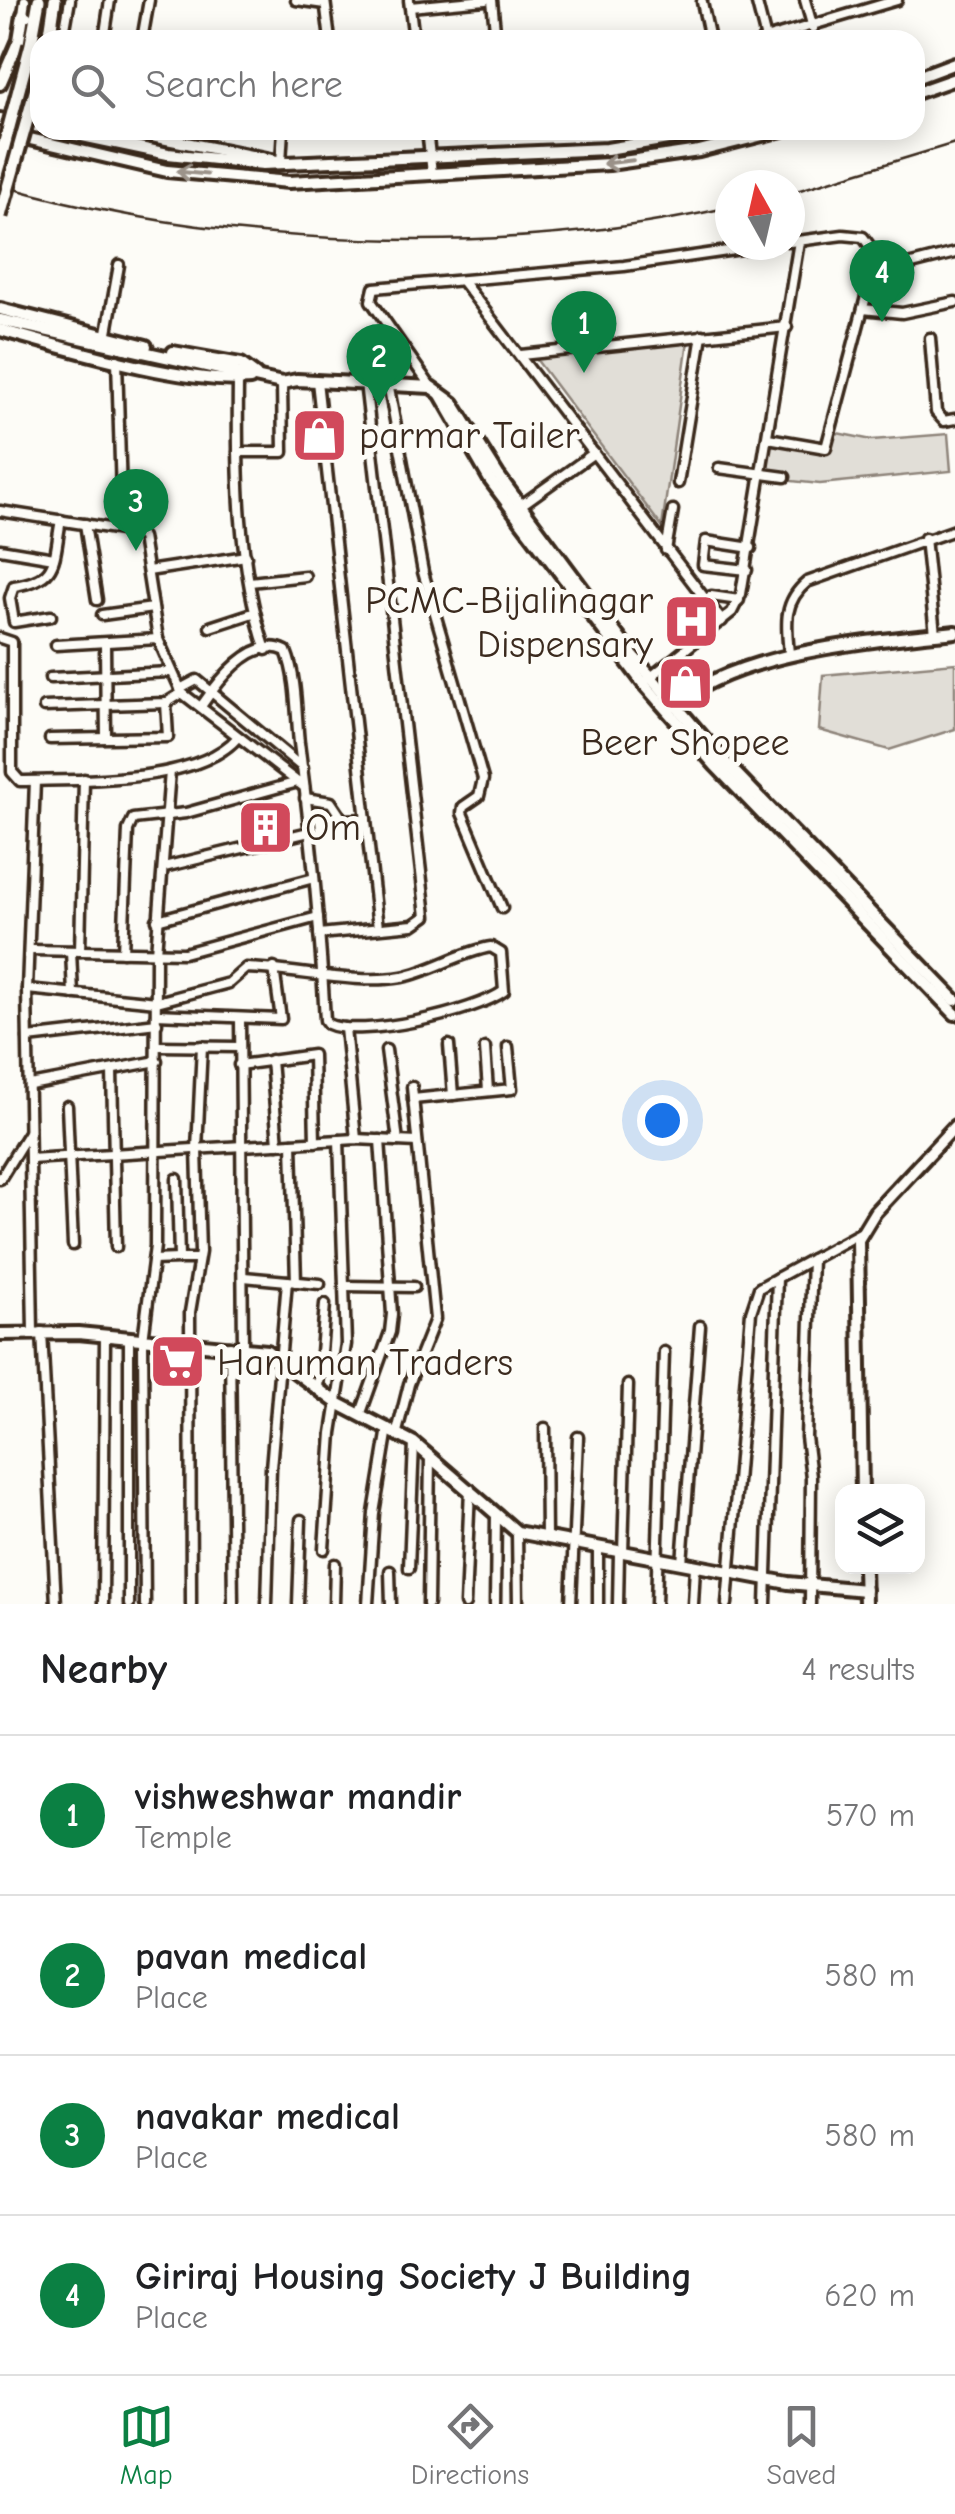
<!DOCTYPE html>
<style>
:root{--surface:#fff;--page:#f6f6f6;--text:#202124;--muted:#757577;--line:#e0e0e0;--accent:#0b8043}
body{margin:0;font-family:"Comic Neue",sans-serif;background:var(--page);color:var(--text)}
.controls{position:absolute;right:30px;bottom:30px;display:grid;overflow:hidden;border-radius:20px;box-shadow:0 5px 25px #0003}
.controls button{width:90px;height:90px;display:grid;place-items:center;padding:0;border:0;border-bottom:2px solid var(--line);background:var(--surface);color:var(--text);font:50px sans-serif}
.compass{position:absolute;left:715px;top:170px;width:90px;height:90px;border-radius:50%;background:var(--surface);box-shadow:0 5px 25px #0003;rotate:352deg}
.you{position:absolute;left:662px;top:1120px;width:35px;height:35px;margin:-25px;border:8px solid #fff;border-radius:50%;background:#1a73e8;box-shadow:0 0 0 15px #1a73e833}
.badge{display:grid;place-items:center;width:65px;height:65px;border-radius:50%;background:var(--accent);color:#fff;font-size:32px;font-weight:700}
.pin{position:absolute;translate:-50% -82px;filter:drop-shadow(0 2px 5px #0008)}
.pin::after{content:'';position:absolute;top:52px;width:35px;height:30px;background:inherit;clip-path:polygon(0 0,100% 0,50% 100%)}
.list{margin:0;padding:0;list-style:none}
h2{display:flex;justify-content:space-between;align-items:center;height:130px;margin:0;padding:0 40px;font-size:42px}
h2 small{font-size:32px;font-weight:400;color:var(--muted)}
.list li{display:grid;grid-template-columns:65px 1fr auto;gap:30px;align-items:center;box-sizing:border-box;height:160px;padding:0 40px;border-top:2px solid var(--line)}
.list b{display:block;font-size:38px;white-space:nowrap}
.list p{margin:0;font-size:32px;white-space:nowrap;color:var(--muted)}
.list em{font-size:32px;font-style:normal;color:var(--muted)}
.icon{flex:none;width:55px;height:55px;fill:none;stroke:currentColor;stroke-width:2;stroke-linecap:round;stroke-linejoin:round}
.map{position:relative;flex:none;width:955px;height:1604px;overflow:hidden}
.search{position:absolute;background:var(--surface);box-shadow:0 5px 25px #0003;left:30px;right:30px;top:30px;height:110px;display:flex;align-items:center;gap:25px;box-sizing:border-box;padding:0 35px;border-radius:30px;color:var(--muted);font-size:38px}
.sheet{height:770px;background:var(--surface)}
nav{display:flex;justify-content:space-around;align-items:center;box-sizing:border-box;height:140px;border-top:2px solid var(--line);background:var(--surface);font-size:28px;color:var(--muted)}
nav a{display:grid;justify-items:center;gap:5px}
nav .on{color:var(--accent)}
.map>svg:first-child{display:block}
.green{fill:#e1ded7;stroke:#8e847a;stroke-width:2.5}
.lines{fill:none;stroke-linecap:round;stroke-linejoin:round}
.street-casing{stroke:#3b2a1e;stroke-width:15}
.secondary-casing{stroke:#3b2a1e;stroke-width:18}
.primary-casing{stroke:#3b2a1e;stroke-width:19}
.street{stroke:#fdfcf7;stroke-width:8}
.secondary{stroke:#fdfcf7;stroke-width:10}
.primary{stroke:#fdfcf7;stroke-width:11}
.rail{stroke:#3b2a1e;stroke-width:2.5}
.primary-bridge-casing{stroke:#3b2a1e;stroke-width:19;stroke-linecap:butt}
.primary-bridge{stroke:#fdfcf7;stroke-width:11}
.oneway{stroke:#9c938a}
.labels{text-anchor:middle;stroke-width:10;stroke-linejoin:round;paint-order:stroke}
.poi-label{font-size:38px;fill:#3b2a1e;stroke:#fdfcf7;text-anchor:start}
</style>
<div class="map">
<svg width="955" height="1604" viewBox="0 0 955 1604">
<rect width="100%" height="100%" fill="#fdfcf7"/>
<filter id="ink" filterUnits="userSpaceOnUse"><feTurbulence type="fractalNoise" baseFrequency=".01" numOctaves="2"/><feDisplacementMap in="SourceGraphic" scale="20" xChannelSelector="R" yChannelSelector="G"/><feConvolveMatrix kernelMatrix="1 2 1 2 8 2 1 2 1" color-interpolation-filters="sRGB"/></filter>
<g filter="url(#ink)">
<g class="green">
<polygon points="688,341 662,527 536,359"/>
<polygon points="832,432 872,440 948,434 951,471 820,484 763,478 768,438 826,448"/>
<polygon points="955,663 955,729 889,750 819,730 823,675"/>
</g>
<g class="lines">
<defs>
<g id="street">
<polyline points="25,0 23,15 27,16"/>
<polyline points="296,0 325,4"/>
<polyline points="325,0 330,40"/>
<polyline points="409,0 414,40"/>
<polyline points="492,0 496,40"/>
<polyline points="756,0 766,39"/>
<polyline points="805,0 813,28"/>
<polyline points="702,2 710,40"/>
<polyline points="410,7 485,0"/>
<polyline points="63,40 70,0"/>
<polyline points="104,40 110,0"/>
<polyline points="142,40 149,0"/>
<polyline points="762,40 897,0"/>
<polyline points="427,130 432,173"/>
<polyline points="281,162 283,130"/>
<polyline points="872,274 955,253"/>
<polyline points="463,282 722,621"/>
<polyline points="863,309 902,313 955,302"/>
<polyline points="106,338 119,265"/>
<polyline points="930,338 936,412 944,421 955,419"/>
<polyline points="521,355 787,327"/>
<polyline points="117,360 122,530"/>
<path d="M238 380C237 470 237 565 266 650"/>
<polyline points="317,381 378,928"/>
<polyline points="388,383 423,572 483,779 479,796 463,807 462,813 502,908"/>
<polyline points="431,387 371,301 374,288 624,266 769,245"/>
<polyline points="768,438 826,448 872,274 872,249 863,237 843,235 790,242"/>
<polyline points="238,452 283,452 282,383"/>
<polyline points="719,468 785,477"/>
<polyline points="678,483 702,335"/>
<polyline points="520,506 594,453"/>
<polyline points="0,511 134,532 142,537 158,639 182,693 304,787"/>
<polyline points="85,524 97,600"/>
<polyline points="925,538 935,634"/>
<polyline points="0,549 54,558"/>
<polyline points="666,550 673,510"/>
<polyline points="747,570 703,565 706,541 751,548"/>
<polyline points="148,571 246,556"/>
<polyline points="250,582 305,576"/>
<polyline points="711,596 739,600"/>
<polyline points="102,615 153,608"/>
<path d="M51 616 14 622 10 598 14 586C60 579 53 560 61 520"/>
<polyline points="210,627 253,613"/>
<path d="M0 638 12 642V772L20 781C81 779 196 785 238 737"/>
<polyline points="56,645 158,639"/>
<polyline points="105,645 106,737"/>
<path d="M789 653C786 624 783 602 807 582L955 530"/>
<polyline points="678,656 702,688"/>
<polyline points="50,678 170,672"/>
<polyline points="647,680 732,612 741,594 799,241"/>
<polyline points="180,689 197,680 303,768"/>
<polyline points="44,707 166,703 182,693"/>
<polyline points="50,739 168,737 166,703"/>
<polyline points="305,798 331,802 343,820 366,819"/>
<polyline points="164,867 309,832"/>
<polyline points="157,920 314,878"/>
<polyline points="319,934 413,925 426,916 365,382"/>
<polyline points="31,950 184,953 318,917"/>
<polyline points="71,951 73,994"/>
<polyline points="80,951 84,779"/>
<polyline points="123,952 128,830 133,819 186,813 298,782"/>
<path d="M27 989 157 1002 229 983 246 968C294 969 356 985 402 977 433 971 460 952 491 947L501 953 504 991C476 1012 359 1039 328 1024L325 1020C320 927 311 835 299 743 296 714 297 678 286 651 253 634 217 683 202 705"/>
<polyline points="156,1014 281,1019 274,968"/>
<polyline points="240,1018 243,1347"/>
<polyline points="345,1028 356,1139"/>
<polyline points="28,1038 157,1023"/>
<polyline points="449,1045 453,1095"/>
<polyline points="157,1046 239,1047"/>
<polyline points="485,1048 488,1091"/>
<polyline points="386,1050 398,1141"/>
<polyline points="271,1060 278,1144"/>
<polyline points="239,1065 313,1055 315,1142"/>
<polyline points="112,1071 116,1247"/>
<polyline points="30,1085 157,1061"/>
<polyline points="413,1099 512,1089 508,1047"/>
<polyline points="67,1106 73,1245"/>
<polyline points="292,1143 296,1282"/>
<polyline points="30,1159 356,1139 417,1142"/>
<polyline points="0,1179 29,1132"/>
<polyline points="177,1179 179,1259 197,1259"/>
<polyline points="153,1260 179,1259"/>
<polyline points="244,1277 320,1284"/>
<polyline points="345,1286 414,1287"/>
<polyline points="33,1332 27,989 35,781"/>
<polyline points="42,1332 56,1604"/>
<polyline points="230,1346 233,1604"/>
<polyline points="318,1388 325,1304"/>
<polyline points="361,1413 390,1332 392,1314 380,1140"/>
<polyline points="545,1428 546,1538"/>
<polyline points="397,1432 409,1384 435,1319 412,1087"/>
<polyline points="517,1532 518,1604"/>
<polyline points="324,1549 332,1433 346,1344 339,1140"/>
<polyline points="623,1553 628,1385"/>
<polyline points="682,1563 700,1326"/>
<polyline points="409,1568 414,1443"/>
<polyline points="390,1571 391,1604"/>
<polyline points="103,1604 105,1336"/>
<polyline points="129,1604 129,1339"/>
<polyline points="145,1604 143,1340 155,1246 156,953 170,771"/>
<polyline points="191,1604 190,1312 200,1252 197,1149 202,1046"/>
<polyline points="267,1604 271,1468 287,1281"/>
<polyline points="298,1604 301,1520"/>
<polyline points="334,1604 335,1564"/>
<polyline points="368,1604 374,1513 388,1428"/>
<polyline points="428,1604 430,1456"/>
<polyline points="465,1604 470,1489"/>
<polyline points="495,1604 496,1514"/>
<polyline points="571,1604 578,1437"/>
<polyline points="598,1604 598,1549"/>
<polyline points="618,1604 619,1553"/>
<polyline points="656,1604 664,1352"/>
<polyline points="693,1604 695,1566"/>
<polyline points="727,1604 751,1312 759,1288 777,1278"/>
<polyline points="766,1604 777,1278 860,1233"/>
<polyline points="810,1604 811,1477 806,1437 812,1259"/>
</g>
<g id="secondary">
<polyline points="915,78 955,63"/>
<polyline points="0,84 19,40 23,15"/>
<polyline points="915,93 955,79"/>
<polyline points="0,119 40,127"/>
<polyline points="54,130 168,154 263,164 607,149 722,130"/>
<polyline points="121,130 282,162"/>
<polyline points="0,132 167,171 289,182 609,164 699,151 782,130"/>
<polyline points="0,309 146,346"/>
<polyline points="0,320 282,383 297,380 431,387 453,403 498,475 632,655 722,759 955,1000"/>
<path d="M0 330C65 348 186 385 250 379"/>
<polyline points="173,352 241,364 256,375"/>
<polyline points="441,395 490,480 643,683 715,765 955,1014"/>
<path d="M672 707C736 651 872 641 955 632"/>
<polyline points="0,1334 78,1333 267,1351 337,1403 414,1443 517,1532 788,1583 865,1590"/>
<polyline points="862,1492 858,1240 875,1212 955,1126"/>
<polyline points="864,1566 865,1604"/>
</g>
<g id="primary">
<polyline points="49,40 55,0"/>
<polyline points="31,44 39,0"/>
</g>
</defs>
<use href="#street" class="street-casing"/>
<use href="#secondary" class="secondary-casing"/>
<use href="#primary" class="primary-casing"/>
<use href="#street" class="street"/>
<use href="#secondary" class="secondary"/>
<use href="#primary" class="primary"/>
<g class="rail">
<path d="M0 185C220 249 507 258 730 207"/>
<polyline points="790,193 955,143"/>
</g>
<defs>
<g id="primary-bridge">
<polyline points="0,161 31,44"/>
<polyline points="0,216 40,74"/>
</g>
</defs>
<use href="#primary-bridge" class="primary-bridge-casing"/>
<use href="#primary-bridge" class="primary-bridge"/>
</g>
<defs><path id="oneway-shaft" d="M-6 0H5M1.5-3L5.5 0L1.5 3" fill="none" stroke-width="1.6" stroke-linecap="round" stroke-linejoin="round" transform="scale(2.5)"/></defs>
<g class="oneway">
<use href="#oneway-shaft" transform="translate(618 162) rotate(173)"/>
<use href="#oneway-shaft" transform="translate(192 173) rotate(-174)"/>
</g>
</g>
<defs>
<symbol id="shop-square" viewBox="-11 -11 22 22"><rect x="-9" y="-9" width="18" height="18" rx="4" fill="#d1495b" stroke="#fdfcf7"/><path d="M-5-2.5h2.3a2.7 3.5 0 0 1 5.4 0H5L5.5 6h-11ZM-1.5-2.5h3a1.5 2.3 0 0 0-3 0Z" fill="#fff"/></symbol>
<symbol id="hospital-square" viewBox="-11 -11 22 22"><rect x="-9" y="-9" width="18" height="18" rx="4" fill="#d1495b" stroke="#fdfcf7"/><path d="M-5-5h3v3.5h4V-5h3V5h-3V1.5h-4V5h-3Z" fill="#fff"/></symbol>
<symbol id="building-square" viewBox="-11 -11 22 22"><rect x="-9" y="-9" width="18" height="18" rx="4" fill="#d1495b" stroke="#fdfcf7"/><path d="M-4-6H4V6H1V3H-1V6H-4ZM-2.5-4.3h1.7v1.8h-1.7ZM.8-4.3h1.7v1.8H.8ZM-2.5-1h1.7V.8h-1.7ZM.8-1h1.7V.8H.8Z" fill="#fff"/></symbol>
<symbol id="supermarket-square" viewBox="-11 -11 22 22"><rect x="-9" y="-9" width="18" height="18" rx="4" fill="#d1495b" stroke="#fdfcf7"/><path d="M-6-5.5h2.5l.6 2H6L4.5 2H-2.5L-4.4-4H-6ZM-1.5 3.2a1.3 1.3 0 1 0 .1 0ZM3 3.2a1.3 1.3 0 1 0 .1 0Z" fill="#fff"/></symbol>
</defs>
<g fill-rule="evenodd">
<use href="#shop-square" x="288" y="404" width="63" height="63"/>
<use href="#hospital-square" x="660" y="590" width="63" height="63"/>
<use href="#shop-square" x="654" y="652" width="63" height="63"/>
<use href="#building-square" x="234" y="796" width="63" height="63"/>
<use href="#supermarket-square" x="146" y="1330" width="63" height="63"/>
</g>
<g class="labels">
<g class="poi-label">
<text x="359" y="448">parmar Tailer</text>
<text x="653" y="613" text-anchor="end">PCMC-Bijalinagar<tspan x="653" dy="44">Dispensary</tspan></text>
<text x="685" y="755" text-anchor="middle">Beer Shopee</text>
<text x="305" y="840">Om</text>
<text x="217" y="1375">Hanuman Traders</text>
</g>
</g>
</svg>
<div class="controls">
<button><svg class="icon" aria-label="layers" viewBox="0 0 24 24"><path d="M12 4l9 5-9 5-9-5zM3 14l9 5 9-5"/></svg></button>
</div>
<svg class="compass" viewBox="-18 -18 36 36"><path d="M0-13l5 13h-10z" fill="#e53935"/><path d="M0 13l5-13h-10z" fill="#757577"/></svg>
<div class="you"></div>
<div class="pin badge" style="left:584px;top:373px">1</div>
<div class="pin badge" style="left:379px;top:406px">2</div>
<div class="pin badge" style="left:136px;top:551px">3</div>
<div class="pin badge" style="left:882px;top:322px">4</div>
<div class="search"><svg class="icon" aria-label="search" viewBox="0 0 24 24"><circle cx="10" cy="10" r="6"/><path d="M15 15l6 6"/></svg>Search here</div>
</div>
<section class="sheet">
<h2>Nearby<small>4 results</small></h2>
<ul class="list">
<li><span class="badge">1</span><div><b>vishweshwar mandir</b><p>Temple</p></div><em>570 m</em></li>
<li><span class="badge">2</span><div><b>pavan medical</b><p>Place</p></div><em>580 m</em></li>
<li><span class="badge">3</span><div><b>navakar medical</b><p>Place</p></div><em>580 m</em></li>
<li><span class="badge">4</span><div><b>Giriraj Housing Society J Building</b><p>Place</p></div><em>620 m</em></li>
</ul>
</section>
<nav>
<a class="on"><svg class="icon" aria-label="map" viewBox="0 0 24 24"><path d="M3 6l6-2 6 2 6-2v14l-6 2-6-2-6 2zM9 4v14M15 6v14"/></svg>Map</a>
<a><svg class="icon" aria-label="directions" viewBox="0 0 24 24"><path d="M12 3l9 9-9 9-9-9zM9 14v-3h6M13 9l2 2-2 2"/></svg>Directions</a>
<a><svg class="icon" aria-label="saved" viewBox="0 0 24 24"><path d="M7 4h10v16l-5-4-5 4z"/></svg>Saved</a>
</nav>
